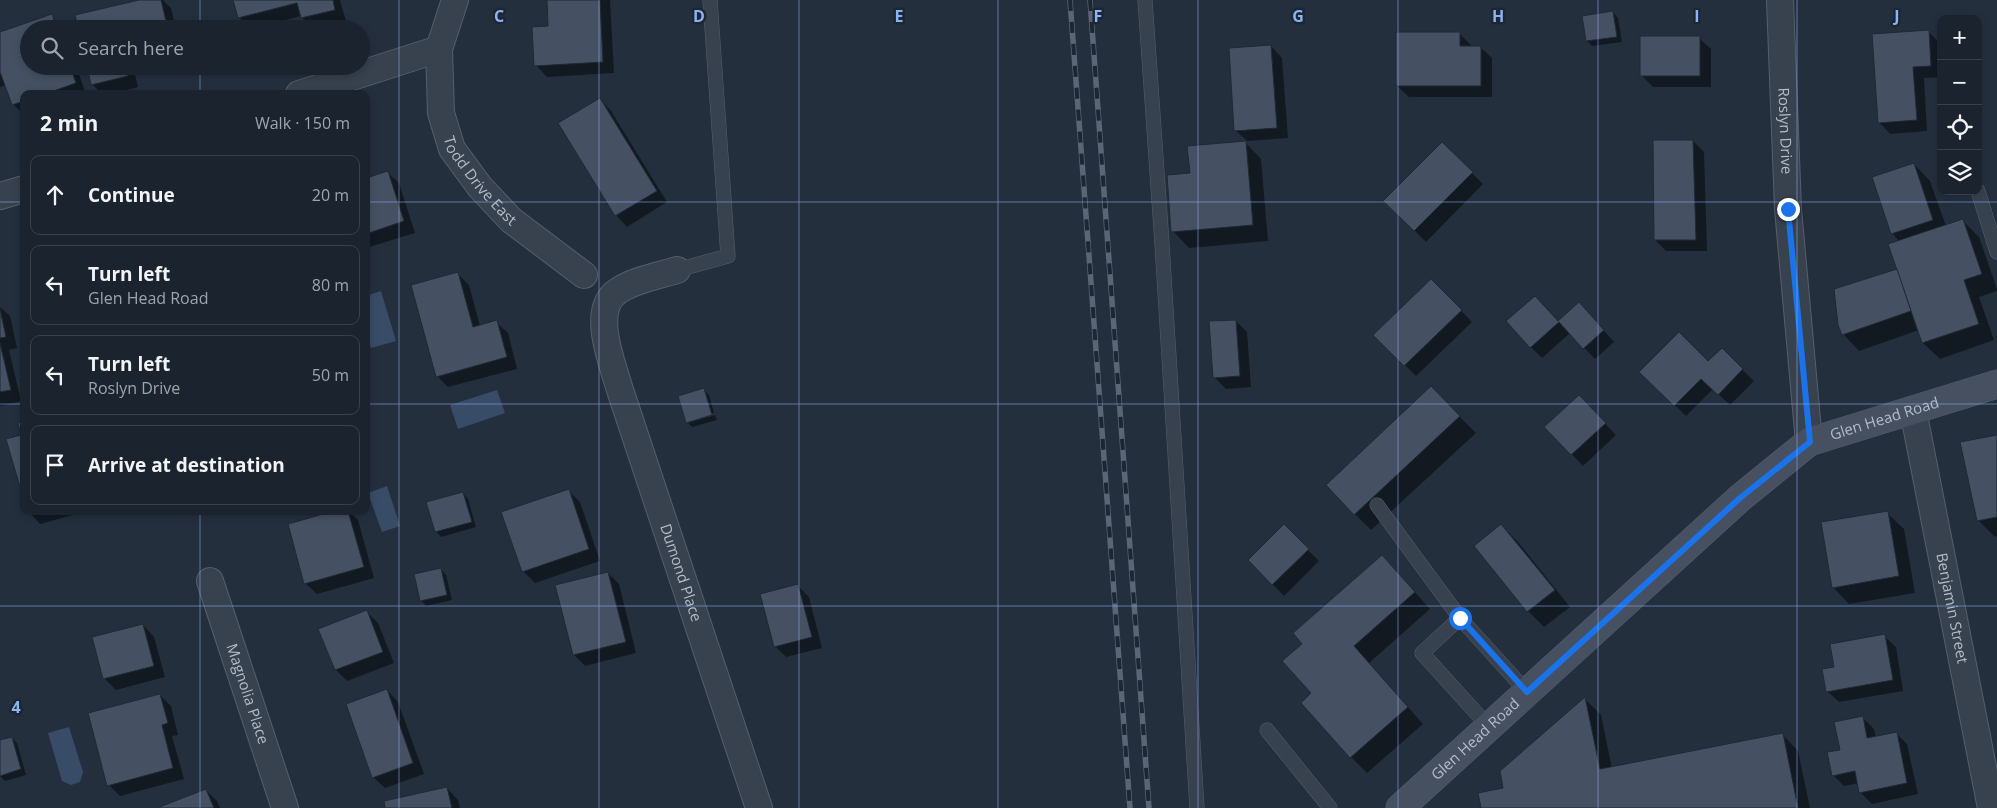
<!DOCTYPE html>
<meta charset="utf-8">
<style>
:root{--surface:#1b232e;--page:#242b36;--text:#f1f3f6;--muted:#a0a4aa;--line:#39404a}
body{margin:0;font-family:"Open Sans",sans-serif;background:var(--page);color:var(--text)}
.controls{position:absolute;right:15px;top:15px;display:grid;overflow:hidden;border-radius:10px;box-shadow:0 2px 8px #0003}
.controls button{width:45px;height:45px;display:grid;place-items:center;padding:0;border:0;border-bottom:1px solid var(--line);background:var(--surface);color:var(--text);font:25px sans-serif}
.stop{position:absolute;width:15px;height:15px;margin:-11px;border:4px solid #1a73e8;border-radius:50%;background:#fff}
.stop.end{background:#1a73e8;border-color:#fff;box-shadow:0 1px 5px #0008}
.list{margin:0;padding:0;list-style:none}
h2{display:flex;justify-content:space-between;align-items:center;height:65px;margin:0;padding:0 20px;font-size:21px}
h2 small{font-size:16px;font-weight:400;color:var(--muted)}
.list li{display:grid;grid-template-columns:32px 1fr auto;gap:15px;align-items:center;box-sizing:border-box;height:80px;margin:0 10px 10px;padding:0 10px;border:1px solid var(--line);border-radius:10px}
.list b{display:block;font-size:19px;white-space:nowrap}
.list p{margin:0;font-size:16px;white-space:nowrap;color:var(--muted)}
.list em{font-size:16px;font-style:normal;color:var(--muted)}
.icon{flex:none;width:28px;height:28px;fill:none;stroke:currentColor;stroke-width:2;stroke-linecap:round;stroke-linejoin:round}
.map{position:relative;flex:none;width:1997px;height:808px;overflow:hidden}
.search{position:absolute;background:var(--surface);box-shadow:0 2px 8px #0003;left:20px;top:20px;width:350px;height:55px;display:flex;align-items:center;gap:12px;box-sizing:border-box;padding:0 18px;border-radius:28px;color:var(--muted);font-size:19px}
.panel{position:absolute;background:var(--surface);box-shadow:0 2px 8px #0003;left:20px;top:90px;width:350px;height:425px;border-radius:10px}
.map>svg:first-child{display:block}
.water{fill:#394c67}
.shadow{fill:#0007}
.building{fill:#455162;stroke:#1f2835}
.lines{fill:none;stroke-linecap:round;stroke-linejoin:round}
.service-casing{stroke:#565f6c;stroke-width:15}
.minor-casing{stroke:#565f6c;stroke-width:28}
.secondary-casing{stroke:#565f6c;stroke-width:29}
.service{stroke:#38414e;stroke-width:14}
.minor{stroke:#38414e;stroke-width:26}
.secondary{stroke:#465061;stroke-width:28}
.rail-casing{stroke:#5a6575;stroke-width:5.5}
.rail{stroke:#1d2633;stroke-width:4;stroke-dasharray:11;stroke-linecap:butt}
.route{stroke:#1a73e8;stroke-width:6}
.grid{fill:none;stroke:#8ab4f8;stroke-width:1;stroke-opacity:0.55}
.labels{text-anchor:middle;stroke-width:5;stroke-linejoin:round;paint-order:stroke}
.street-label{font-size:15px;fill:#b4bcc9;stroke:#1d2633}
.grid-label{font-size:16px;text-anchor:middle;font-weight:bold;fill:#8ab4f8;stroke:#1d2633;stroke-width:5;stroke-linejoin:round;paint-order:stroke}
</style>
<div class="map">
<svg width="1997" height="808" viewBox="0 0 1997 808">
<rect width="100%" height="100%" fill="#242f3e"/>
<g class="water">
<polygon points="381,291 396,341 371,348 366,333 366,296"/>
<polygon points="497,390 505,413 458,429 450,405"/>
<polygon points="387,486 400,526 382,532 368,493"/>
<polygon points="69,727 83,772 80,782 71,785 62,781 48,733"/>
</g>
<g class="shadow">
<polygon points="145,0 163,0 171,8 176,29 79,29"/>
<polygon points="235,0 340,0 346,21 313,29 301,16 250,29 239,17"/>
<polygon points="548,0 610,0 614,73 547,77 536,65 550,27"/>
<polygon points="1613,12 1618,18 1622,42 1592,46 1587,41 1583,17"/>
<polygon points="52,16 63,29 29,29 29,66 76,66 86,94 24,94 24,115 13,104 6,85 0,87 0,33"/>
<polygon points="1928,31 1939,43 1941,77 1924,78 1927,131 1890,134 1879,122"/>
<polygon points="1459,33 1471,45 1471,47 1480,47 1492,58 1492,97 1409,97 1397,86"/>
<polygon points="1699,38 1711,49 1711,87 1653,87 1642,76"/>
<polygon points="1271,46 1282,58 1288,138 1247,141 1235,130"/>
<polygon points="88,66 135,66 133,67 138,87 111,94 102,94 92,84"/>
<polygon points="600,99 611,111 667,202 627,227 616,215"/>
<polygon points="1693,141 1704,152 1707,251 1666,251 1655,240"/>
<polygon points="1245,142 1261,159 1268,241 1189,248 1173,231 1191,175"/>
<polygon points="1442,143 1483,184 1426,242 1385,201"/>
<polygon points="1914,164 1930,181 1946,226 1963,221 1979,237 1997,289 1997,291 1979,297 1994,340 1940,359 1923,343 1919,330 1859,351 1843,334 1898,270 1900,242 1892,233"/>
<polygon points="387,172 399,183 415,233 366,248 366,179"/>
<polygon points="458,274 469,285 480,326 496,322 508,333 517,369 448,387 437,376"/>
<polygon points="1431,280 1472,322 1416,376 1375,335"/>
<polygon points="0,307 10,316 17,348 9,350 21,401 0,406"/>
<polygon points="1590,315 1614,342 1595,359 1570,333 1542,358 1531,347 1558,322"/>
<polygon points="1236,321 1247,332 1251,387 1226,389 1214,377"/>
<polygon points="1722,350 1754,381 1730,405 1713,389 1686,416 1641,372 1708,363"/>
<polygon points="703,389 709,395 714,413 688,420 688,423 715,415 717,420 692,427 687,422"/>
<polygon points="1447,404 1476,433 1371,530 1355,514"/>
<polygon points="1590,408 1616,435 1583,466 1546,427"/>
<polygon points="1997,436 1997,536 1995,537 1979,521"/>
<polygon points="568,490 580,502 600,561 535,583 524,572 503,513"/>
<polygon points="463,493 468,499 476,527 441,537 436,531"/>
<polygon points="28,511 88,511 40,524"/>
<polygon points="338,511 349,511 358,520 374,578 317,594 305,583"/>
<polygon points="1887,513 1904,529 1915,593 1849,604 1833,587"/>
<polygon points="1501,525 1518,542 1570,607 1544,627 1528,611"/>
<polygon points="1284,526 1319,561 1284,596 1249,560"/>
<polygon points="1382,556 1430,609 1369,663 1423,724 1367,773 1351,757 1313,693 1304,644"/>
<polygon points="441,569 446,575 452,600 426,606 421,600"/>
<polygon points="608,573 619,584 636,653 585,666 574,655"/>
<polygon points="798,586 809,597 822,648 786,657 775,646"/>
<polygon points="367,612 378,623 394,663 347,681 336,670"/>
<polygon points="143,625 154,637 165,677 116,690 105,679"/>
<polygon points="1884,636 1896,647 1903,691 1839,702 1827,691 1835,668"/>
<polygon points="387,690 398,702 424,774 385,788 373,777"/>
<polygon points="160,695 171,706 178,735 172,736 184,779 120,796 109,785"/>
<polygon points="1585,699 1601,715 1612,768 1782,734 1798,751 1810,808 1483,808 1505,789"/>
<polygon points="1863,718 1874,729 1876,737 1896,733 1907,744 1918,794 1872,804 1861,793 1859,783 1844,786 1833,775 1841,751"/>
<polygon points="12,738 17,743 26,775 5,781 0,776 0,742"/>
<polygon points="447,788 458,800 460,808 387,808"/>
<polygon points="206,790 217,801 220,808 160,808"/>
</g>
<g class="building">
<polygon points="139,0 161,0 168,29 78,29 75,15"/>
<polygon points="233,0 333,0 335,10 301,18 297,3 238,18"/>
<polygon points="547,0 600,0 603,62 534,66 532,27 548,26"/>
<polygon points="1613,11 1617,37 1586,41 1582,16"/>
<polygon points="52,14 57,29 29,29 29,66 70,66 76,83 45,94 24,94 24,101 12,105 0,72 0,32"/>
<polygon points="1929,30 1931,66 1913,67 1917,120 1878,123 1872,34"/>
<polygon points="1396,32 1460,32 1460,46 1481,46 1481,86 1396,86"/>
<rect x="1640" y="36" width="60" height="40"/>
<polygon points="1271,45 1277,128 1234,131 1229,48"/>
<polygon points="87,66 125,66 128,76 91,85"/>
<polygon points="600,98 657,191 615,216 558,123"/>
<polygon points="1653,140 1693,140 1696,240 1654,240"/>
<polygon points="1246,141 1253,225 1171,232 1167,175 1190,173 1187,146"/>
<polygon points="1442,142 1473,172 1414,231 1383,201"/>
<polygon points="1914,163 1933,220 1891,234 1872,177"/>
<polygon points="388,171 404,221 366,234 366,178"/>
<polygon points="1963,219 1982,274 1964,280 1979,324 1922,343 1888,244"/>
<polygon points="1897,269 1911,311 1842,335 1838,325 1834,289"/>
<polygon points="458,272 473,327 497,320 507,357 436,377 411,285"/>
<polygon points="1431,279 1462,310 1404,366 1373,335"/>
<polygon points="1535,296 1558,321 1579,302 1604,330 1583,349 1559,322 1530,348 1506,321"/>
<polygon points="0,309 6,337 0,338"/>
<polygon points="1236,320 1240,376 1213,378 1209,321"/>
<polygon points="1679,332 1708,361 1722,348 1743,369 1718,395 1701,379 1674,406 1639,372"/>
<polygon points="0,343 11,390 0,392"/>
<polygon points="1431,386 1460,416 1354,515 1326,485"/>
<polygon points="704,388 712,415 686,423 678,396"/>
<polygon points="1579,395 1606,423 1571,455 1544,427"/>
<polygon points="24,421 24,501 6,439 21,435 18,423"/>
<polygon points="1997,435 1997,517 1977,521 1960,442"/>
<polygon points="569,489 589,549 522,572 501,512"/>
<polygon points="463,492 472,522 435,532 426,502"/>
<polygon points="334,511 348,511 364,567 304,584 288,524"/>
<polygon points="1888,511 1899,576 1832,588 1821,522"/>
<polygon points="1284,524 1309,549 1272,585 1248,560"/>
<polygon points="1501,524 1555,590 1527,612 1474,546"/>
<polygon points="1382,555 1415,592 1354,646 1408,707 1350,758 1301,703 1311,693 1282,661 1302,644 1293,633"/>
<polygon points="441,568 447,595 420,601 414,574"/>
<polygon points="608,572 626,642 573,655 555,585"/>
<polygon points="798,584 812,637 774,647 760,594"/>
<polygon points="367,610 383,652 335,670 318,629"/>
<polygon points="143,624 154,666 103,679 92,637"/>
<polygon points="1885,634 1893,680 1826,692 1822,669 1834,667 1830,644"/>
<polygon points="387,689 413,763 372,778 346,704"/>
<polygon points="160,694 168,723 162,725 173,768 107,786 88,713"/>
<polygon points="1585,697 1600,769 1783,733 1798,808 1481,808 1478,793 1503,788 1500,771"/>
<polygon points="1863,716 1867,738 1897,732 1907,783 1859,793 1855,771 1832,776 1827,752 1840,750 1834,722"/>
<polygon points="12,737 21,769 0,776 0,740"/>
<polygon points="447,787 452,808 385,808 384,801"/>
<polygon points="206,789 214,808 157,808"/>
</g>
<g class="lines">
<defs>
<g id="service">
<polyline points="1145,0 1162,244 1197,808"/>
<polyline points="1978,191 1997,252"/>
<polyline points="677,270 728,256 710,0"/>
<polyline points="1377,505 1460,618"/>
<polyline points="1489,727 1422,653 1460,618 1527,692"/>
<polyline points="1267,730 1330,808"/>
</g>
<g id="minor">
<path id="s1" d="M455 0 439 49 441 113 452 149 480 187 511 220 584 275"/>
<path id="s2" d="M1780 0 1788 209 1809 442"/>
<polyline points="299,94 439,49"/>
<polyline points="0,196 24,189"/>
<path id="s3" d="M677 270C658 276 634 280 618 291 590 309 612 362 619 387L759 808"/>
<path id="s4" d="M1913 410 1991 808"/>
<path id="s5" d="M210 581 285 808"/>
</g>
<g id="secondary">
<path id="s6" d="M1400 808 1740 498 1809 442 1997 384"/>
</g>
</defs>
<use href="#service" class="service-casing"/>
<use href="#minor" class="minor-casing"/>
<use href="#secondary" class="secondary-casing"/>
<use href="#service" class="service"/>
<use href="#minor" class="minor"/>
<use href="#secondary" class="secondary"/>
<defs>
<g id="rail">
<polyline points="1070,0 1130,808"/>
<polyline points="1090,0 1149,808"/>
</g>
</defs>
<use href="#rail" class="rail-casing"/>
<use href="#rail" class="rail"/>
</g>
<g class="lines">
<polyline class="route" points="1460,618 1527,692 1740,498 1810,442 1788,209"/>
</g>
<path class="grid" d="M200 0V29M399 0V808M599 0V808M799 0V808M998 0V808M1198 0V808M1398 0V808M1598 0V808M1797 0V808M200 66V94M0 202H24M366 202H1997M0 404H24M366 404H1997M200 511V808M0 606H1997"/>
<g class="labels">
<g class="street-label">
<text dy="5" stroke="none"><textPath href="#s2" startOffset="131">Roslyn Drive</textPath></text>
<text dy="5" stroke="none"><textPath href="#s1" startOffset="195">Todd Drive East</textPath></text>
<text dy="5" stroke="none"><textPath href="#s6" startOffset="628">Glen Head Road</textPath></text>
<text dy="5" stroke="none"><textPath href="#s3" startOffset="361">Dumond Place</textPath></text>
<text dy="5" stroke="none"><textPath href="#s4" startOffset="202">Benjamin Street</textPath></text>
<text dy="5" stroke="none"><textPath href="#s5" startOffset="119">Magnolia Place</textPath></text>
<text dy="5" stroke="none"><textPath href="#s6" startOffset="102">Glen Head Road</textPath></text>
</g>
</g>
<g class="grid-label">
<text x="499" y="22">C</text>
<text x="699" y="22">D</text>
<text x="899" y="22">E</text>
<text x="1098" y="22">F</text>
<text x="1298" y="22">G</text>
<text x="1498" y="22">H</text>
<text x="1697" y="22">I</text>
<text x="1897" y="22">J</text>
<text x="16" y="713">4</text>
</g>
</svg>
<div class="controls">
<button>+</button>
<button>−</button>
<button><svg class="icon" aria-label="locate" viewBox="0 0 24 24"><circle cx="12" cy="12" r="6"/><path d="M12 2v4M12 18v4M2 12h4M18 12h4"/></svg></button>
<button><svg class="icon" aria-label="layers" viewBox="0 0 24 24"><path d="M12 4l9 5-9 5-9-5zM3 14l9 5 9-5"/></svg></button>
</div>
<div class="stop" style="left:1460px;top:618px"></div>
<div class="stop end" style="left:1788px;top:209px"></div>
<div class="search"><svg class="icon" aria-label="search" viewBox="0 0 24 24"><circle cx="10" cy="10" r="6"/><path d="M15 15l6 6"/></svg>Search here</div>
<section class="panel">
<h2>2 min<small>Walk · 150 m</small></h2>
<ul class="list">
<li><svg class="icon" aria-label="ahead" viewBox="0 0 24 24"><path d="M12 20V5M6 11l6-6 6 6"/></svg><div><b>Continue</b></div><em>20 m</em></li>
<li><svg class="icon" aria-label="left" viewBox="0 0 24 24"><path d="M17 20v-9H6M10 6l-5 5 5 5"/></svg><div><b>Turn left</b><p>Glen Head Road</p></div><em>80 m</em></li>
<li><svg class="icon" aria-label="left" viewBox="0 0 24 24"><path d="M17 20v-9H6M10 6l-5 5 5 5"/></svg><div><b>Turn left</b><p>Roslyn Drive</p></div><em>50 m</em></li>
<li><svg class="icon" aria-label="arrive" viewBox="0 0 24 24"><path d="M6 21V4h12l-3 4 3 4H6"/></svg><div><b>Arrive at destination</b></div></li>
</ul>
</section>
</div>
